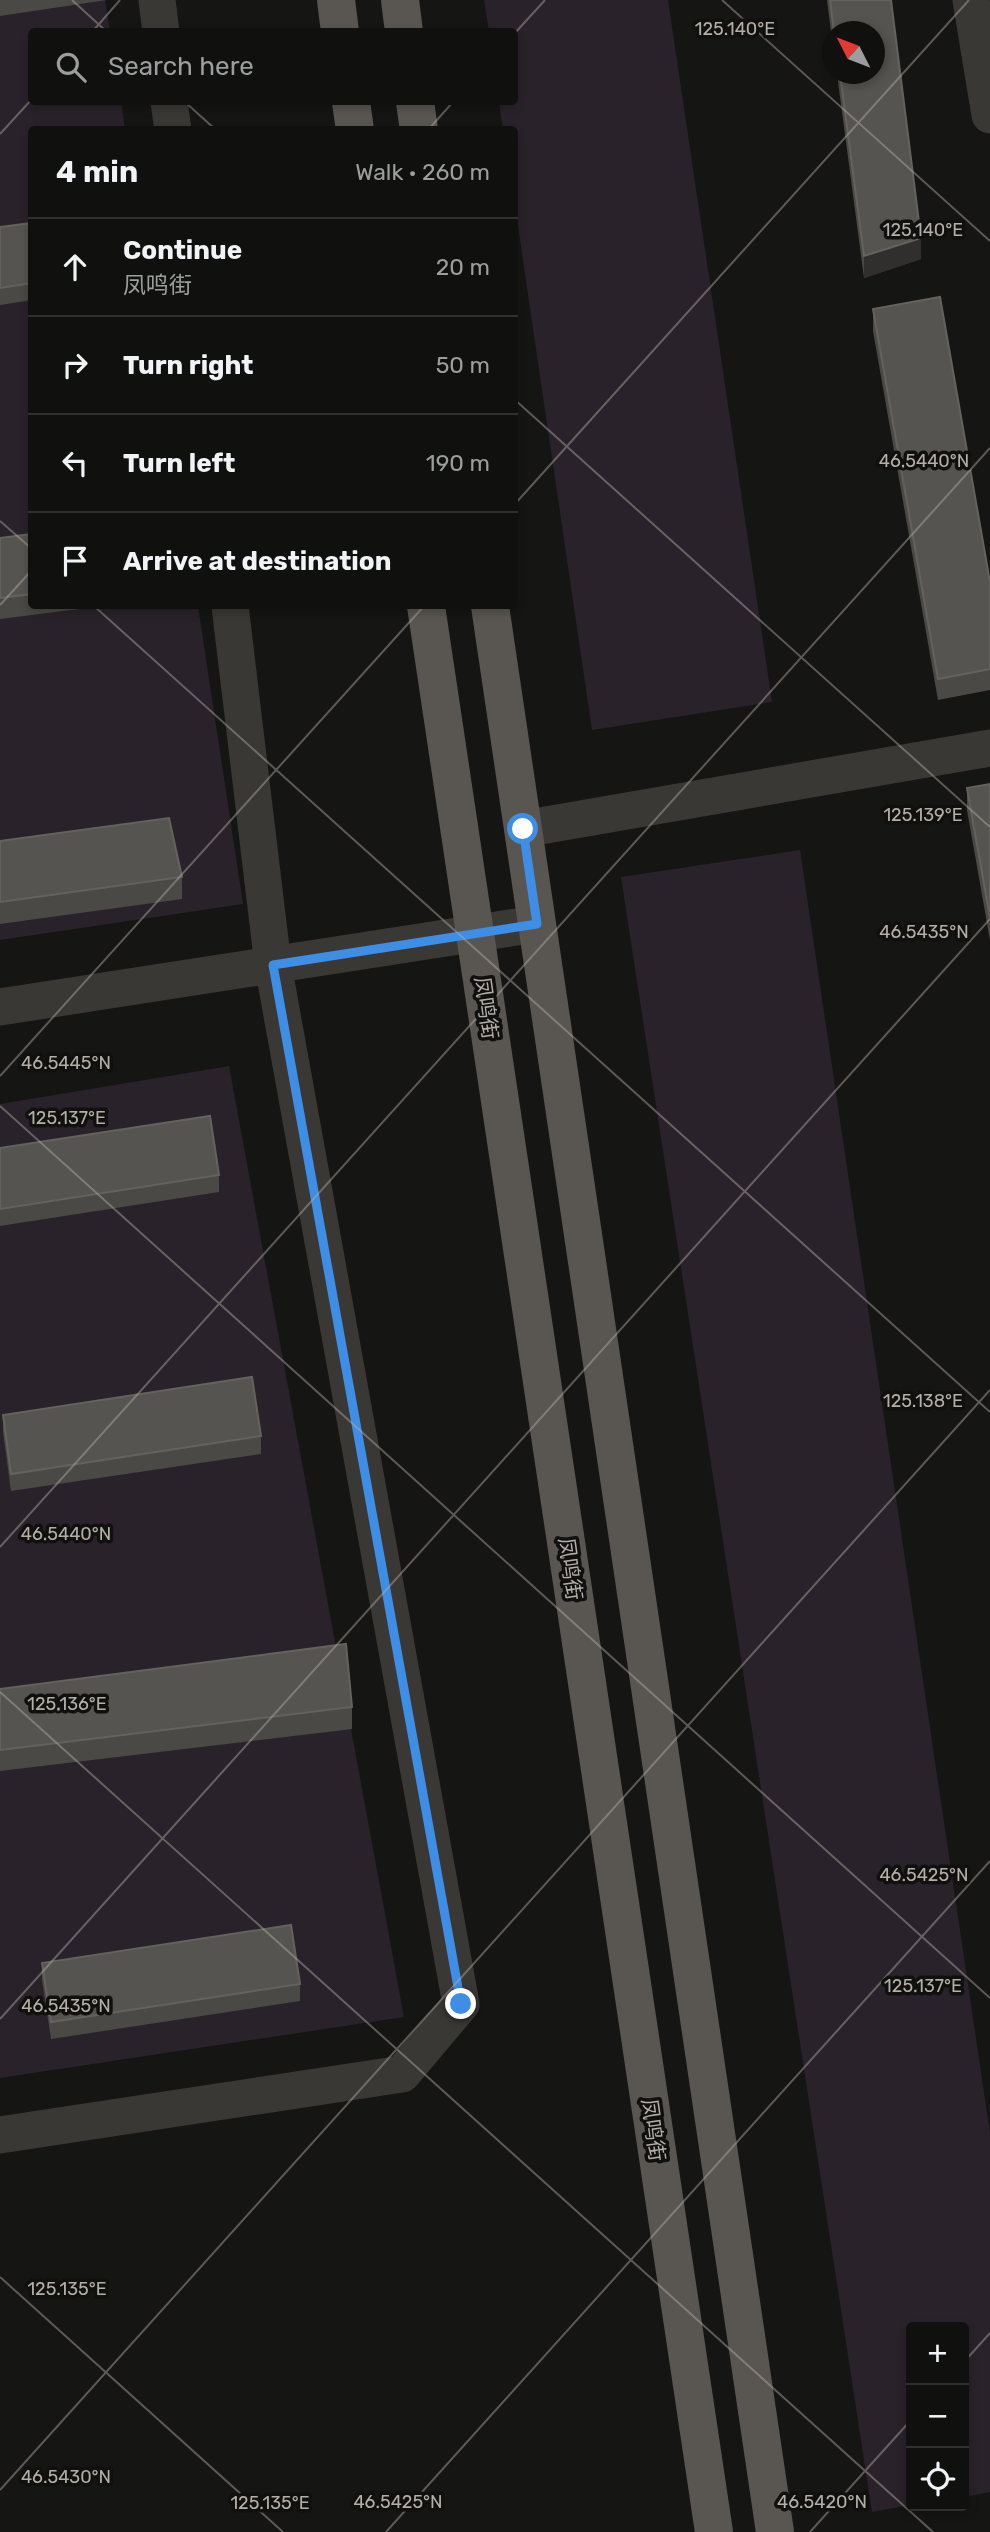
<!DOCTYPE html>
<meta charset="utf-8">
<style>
:root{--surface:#10100f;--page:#1e1e1d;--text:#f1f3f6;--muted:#9c9d9e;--line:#30302f}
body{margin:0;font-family:Rubik,"Noto Sans SC",sans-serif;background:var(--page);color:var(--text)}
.controls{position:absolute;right:21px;bottom:21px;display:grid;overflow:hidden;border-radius:7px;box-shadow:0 4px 10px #0003}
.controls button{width:63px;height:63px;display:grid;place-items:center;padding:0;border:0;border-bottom:2px solid var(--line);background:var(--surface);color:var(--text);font:35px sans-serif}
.compass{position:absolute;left:822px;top:21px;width:63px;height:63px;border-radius:50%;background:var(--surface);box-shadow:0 4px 10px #0003;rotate:312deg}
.stop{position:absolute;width:21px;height:21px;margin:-16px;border:5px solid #3d8ee4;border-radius:50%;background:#fff}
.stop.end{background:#3d8ee4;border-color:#fff;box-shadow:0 2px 7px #0008}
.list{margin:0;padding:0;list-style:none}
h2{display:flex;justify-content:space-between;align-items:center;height:91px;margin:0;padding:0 28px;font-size:30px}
h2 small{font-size:23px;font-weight:400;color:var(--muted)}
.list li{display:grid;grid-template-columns:46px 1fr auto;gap:21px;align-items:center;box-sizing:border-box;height:98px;padding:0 28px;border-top:2px solid var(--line)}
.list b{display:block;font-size:26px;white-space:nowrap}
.list p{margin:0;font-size:23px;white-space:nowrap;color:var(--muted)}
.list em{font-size:23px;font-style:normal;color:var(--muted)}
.icon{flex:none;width:38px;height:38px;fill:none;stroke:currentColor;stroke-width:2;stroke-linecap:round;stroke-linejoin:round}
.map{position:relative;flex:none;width:990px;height:2532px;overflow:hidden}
.search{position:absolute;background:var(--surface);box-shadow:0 4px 10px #0003;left:28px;top:28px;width:490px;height:77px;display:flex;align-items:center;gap:18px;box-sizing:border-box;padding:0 24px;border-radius:7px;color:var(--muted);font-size:26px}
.panel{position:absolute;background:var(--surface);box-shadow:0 4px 10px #0003;left:28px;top:126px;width:490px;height:483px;border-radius:7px}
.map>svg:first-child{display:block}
.green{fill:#2a222a}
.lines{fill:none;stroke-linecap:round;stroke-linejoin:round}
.minor{stroke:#3a3835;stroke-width:37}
.major{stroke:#595651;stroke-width:38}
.wall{fill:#4a4945}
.shaded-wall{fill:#302f2d}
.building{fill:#565450;stroke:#64625d;stroke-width:2}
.route{stroke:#3d8ee4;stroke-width:9}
.ticks{fill:none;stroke:#b5aea6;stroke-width:2;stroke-opacity:0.45}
.labels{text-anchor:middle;stroke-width:7;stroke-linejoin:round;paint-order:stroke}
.street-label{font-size:21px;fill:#b5aea6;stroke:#10100f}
.ticks-label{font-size:18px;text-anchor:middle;fill:#b5aea6;stroke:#10100f;stroke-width:7;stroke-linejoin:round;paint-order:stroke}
</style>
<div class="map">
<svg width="990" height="2532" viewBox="0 0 990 2532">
<rect width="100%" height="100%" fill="#151514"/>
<g class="green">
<polygon points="0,0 105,0 110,31 32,32 32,102 121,102 125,129 32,130 32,606 198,606 243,904 0,940"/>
<polygon points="484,0 668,0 772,702 592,730 515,206 514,130 503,129 499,102 514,102 514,32 489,31"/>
<polygon points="800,850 990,2133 990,2492 964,2497 964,2327 911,2327 911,2505 872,2512 621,877"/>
<polygon points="229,1066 404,2017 0,2078 0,1104"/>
</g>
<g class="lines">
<g class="minor">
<polyline points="157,0 161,32"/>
<polyline points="971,0 990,115"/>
<polyline points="169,102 173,130"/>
<polyline points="523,829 990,748"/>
<polyline points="0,1007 536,924"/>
<polyline points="0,2135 402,2074 461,2004 273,965 230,606"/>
</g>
<g class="major">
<polyline points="336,0 340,32"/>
<polyline points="400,0 404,32"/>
<polyline points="351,102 355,130"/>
<polyline points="415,102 419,130"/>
<polyline points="426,606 714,2532"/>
<polyline points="490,606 775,2532"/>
</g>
</g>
<g class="wall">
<polygon points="0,0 107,0 0,16"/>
<polygon points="827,0 891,0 921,259 864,278 837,74 874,74 874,32 832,32 832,40"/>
<polygon points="32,223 32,300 0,305 0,227"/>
<polygon points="873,309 990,582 990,690 938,700 873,331"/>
<polygon points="32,534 32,606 103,606 0,619 0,538"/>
<polygon points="990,784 990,940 967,810 967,788"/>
<polygon points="0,841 182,877 182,899 0,924"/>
<polygon points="0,1148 219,1175 219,1192 0,1226"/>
<polygon points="3,1415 261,1436 261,1454 11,1491 3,1432"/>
<polygon points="0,1689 352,1707 352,1729 0,1771"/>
<polygon points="42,1963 300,1984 300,2001 51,2039 42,1980"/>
</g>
<polygon class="shaded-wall" points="921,238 921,259 864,278 864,256"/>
<g class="building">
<polygon points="830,0 891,0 921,238 864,256 840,74 874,74 874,32 834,32"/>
<polygon points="32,223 32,283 0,288 0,227"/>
<polygon points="940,297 990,582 990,669 938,679 873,309"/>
<polygon points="32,534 32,594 0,598 0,538"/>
<polygon points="990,784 990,918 967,788"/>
<polygon points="169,818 182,877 0,902 0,841"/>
<polygon points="210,1116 219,1175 0,1209 0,1148"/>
<polygon points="252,1377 261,1436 11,1474 3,1415"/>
<polygon points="346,1644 352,1707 0,1750 0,1689"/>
<polygon points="291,1925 300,1984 51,2022 42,1963"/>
</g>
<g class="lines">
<polyline class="route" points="461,2004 273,965 537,924 523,829"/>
</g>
<path class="ticks" d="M72 0 107 32M722 0 990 241M92 32 120 0M514 34 545 0M185 102 216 130M428 130 453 102M0 134 32 99M514 399 990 827M514 505 969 0M0 521 32 549M0 605 32 570M94 606 990 1412M0 1076 424 606M0 1106 990 1998M0 1547 990 448M0 1692 933 2532M0 2019 990 919M0 2277 283 2532M964 2362 990 2333M0 2490 990 1390M386 2532 990 1861M810 2532 911 2420"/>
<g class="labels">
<g class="street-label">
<text transform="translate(486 1008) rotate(82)" y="7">凤鸣街</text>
<text transform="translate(570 1569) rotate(82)" y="7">凤鸣街</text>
<text transform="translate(653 2130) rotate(82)" y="7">凤鸣街</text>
</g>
</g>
<g class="ticks-label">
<text x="735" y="35">125.140°E</text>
<text x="923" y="236">125.140°E</text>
<text x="924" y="467">46.5440°N</text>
<text x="923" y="821">125.139°E</text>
<text x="924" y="938">46.5435°N</text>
<text x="66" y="1069">46.5445°N</text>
<text x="67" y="1124">125.137°E</text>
<text x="923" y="1407">125.138°E</text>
<text x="66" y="1540">46.5440°N</text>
<text x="67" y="1710">125.136°E</text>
<text x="924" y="1881">46.5425°N</text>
<text x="923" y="1992">125.137°E</text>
<text x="66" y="2012">46.5435°N</text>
<text x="67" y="2295">125.135°E</text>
<text x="66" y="2483">46.5430°N</text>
<text x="398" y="2508">46.5425°N</text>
<text x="822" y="2508">46.5420°N</text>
<text x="270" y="2509">125.135°E</text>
</g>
</svg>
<div class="controls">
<button>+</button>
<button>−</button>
<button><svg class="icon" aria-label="locate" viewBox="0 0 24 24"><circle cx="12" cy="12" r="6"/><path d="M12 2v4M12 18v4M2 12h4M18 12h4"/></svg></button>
</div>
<svg class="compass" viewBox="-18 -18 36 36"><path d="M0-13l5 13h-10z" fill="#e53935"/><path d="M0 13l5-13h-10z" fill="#9c9d9e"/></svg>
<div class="stop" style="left:523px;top:829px"></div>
<div class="stop end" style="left:461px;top:2004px"></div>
<div class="search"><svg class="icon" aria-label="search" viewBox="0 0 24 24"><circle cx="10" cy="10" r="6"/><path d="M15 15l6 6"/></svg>Search here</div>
<section class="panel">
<h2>4 min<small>Walk · 260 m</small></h2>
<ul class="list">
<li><svg class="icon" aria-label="ahead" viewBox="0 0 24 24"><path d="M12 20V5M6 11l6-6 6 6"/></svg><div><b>Continue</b><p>凤鸣街</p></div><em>20 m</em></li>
<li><svg class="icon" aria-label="right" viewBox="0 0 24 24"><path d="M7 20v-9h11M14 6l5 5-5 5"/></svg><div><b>Turn right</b></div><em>50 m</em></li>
<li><svg class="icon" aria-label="left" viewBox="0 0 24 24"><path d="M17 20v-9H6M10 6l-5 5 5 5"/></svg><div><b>Turn left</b></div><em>190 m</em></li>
<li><svg class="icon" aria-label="arrive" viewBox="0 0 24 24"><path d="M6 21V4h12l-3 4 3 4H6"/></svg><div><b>Arrive at destination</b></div></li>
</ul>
</section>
</div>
